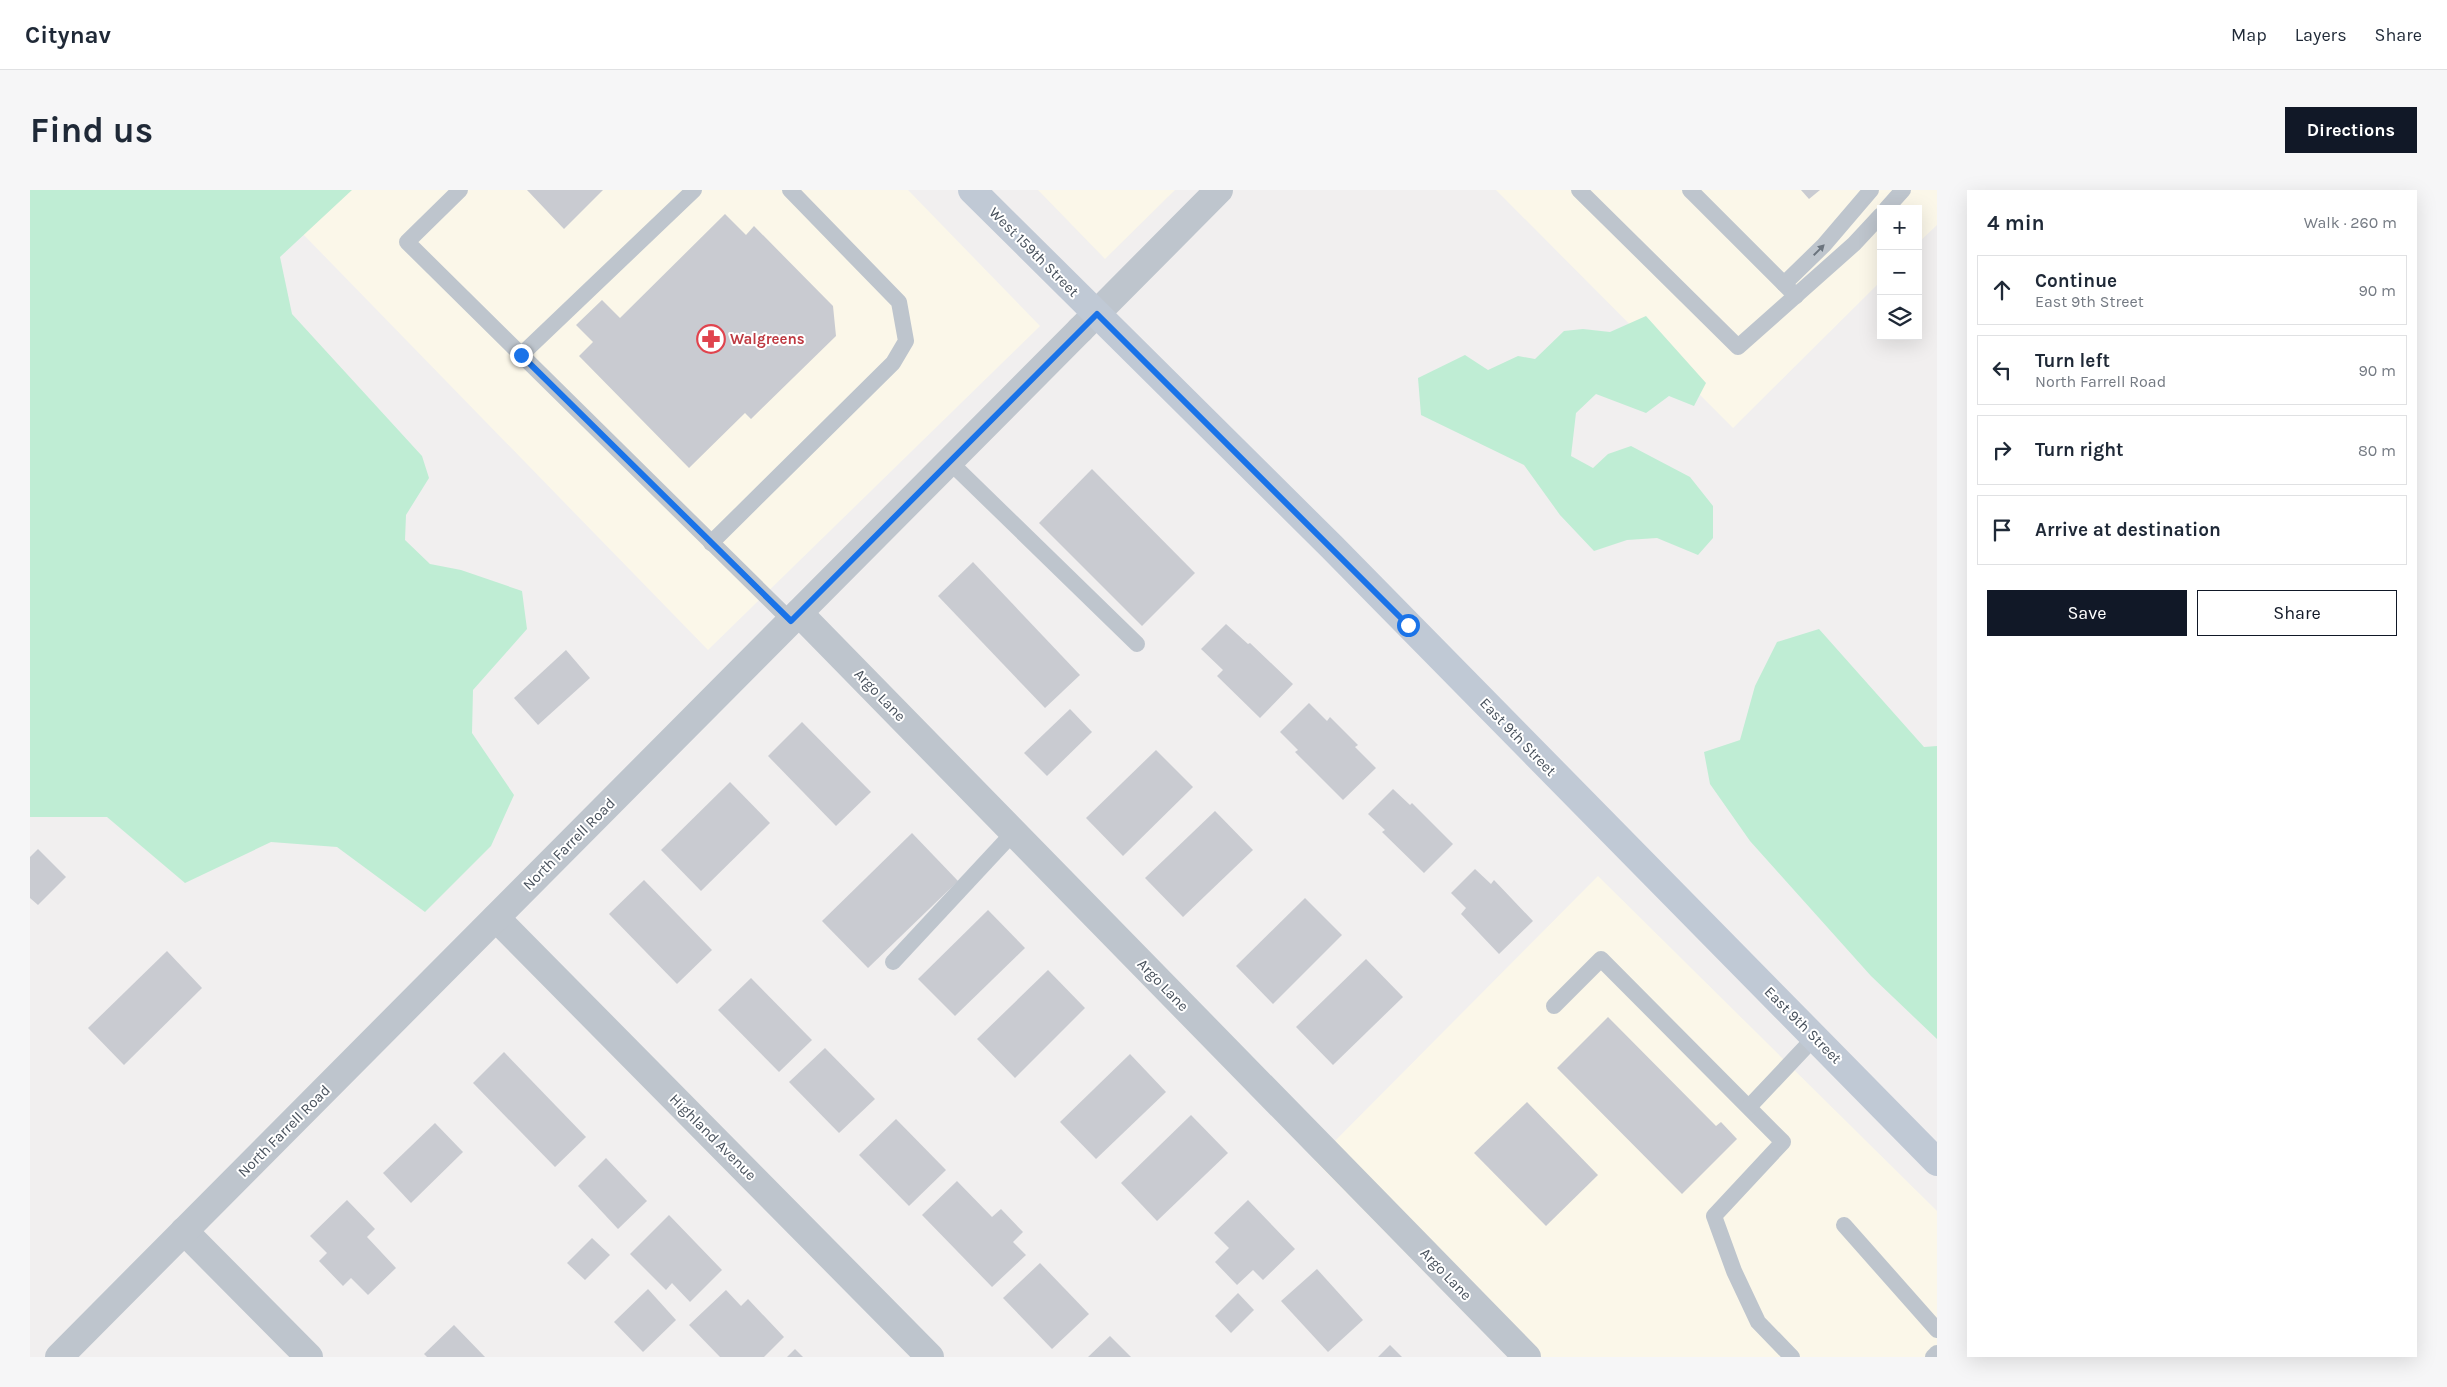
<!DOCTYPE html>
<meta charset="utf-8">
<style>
:root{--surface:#fff;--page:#f6f6f7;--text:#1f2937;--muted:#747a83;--line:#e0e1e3;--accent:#111827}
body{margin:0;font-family:Karla,sans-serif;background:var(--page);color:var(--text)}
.controls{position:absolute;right:15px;top:15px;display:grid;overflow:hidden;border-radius:0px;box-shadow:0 5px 20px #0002}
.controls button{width:45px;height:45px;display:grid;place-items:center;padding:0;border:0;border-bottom:1px solid var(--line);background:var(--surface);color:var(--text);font:25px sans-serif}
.stop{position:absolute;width:15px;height:15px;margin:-11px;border:4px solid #1a73e8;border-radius:50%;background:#fff}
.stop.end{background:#1a73e8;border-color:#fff;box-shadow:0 1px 5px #0008}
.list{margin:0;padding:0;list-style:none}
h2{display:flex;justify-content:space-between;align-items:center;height:65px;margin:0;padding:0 20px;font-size:21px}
h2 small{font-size:16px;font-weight:400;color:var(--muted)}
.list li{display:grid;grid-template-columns:32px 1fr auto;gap:15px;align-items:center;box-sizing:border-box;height:70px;margin:0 10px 10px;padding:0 10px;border:1px solid var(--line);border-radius:0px}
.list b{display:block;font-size:19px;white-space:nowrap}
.list p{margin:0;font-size:16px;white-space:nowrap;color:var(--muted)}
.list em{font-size:16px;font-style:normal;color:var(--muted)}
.actions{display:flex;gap:10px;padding:15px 20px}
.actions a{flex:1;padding:11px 0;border:1px solid var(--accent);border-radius:0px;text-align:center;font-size:18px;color:var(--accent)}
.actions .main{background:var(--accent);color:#fff}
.icon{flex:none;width:28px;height:28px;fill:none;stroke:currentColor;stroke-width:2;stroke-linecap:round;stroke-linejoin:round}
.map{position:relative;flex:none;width:1907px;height:1167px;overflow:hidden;border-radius:0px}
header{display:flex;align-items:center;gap:30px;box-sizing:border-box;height:70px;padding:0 25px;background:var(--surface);border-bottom:1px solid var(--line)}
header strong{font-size:24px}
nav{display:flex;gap:28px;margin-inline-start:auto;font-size:18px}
.intro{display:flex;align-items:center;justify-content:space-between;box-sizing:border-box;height:120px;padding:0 30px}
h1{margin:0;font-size:35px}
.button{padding:12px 22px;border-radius:0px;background:var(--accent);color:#fff;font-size:18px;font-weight:700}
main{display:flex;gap:30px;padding:0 30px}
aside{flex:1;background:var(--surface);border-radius:0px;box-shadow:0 5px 20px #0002}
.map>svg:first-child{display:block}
.commercial{fill:#fbf7e9}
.green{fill:#bfedd4}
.building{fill:#c9cbd1}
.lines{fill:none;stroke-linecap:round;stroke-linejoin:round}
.service{stroke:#bec5cd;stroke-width:16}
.minor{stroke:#bec5cd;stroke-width:28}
.tertiary{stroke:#bec5cd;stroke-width:28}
.secondary{stroke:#c0c9d5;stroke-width:28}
.oneway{fill:#6b747e}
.route{stroke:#1a73e8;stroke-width:6}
.labels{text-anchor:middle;stroke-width:4;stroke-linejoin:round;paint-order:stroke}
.street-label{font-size:15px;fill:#48515c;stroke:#fff}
.health-label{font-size:15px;font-weight:bold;fill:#be3a42;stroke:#fff;text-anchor:start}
</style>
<header>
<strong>Citynav</strong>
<nav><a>Map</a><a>Layers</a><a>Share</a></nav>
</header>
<div class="intro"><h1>Find us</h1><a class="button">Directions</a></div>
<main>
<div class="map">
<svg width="1907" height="1167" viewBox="0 0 1907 1167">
<rect width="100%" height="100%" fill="#f1efef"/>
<g class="commercial">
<polygon points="310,0 878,0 1010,136 678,460 269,40"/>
<polygon points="1008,0 1145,0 1075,69"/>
<polygon points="1466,0 1907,0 1907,35 1888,53 1888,19 1851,19 1851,91 1703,238"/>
<polygon points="1568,686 1907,1021 1907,1167 1478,1167 1285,971"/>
</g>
<g class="green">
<polygon points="0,0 322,0 250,67 262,124 392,266 399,288 376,325 375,350 400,374 431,380 492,401 497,439 443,500 442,543 484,605 461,656 395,722 307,657 241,652 155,693 77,627 0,627"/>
<polygon points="1616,126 1676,193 1664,216 1639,206 1616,223 1566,204 1546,223 1541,266 1563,278 1578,264 1601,256 1660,287 1683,316 1683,348 1668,365 1627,348 1597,350 1564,361 1530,325 1494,275 1391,225 1388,188 1435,165 1458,180 1488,166 1505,169 1534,141 1553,139 1580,142"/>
<polygon points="1789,439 1894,557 1907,556 1907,849 1841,786 1720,651 1680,594 1674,562 1710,550 1725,496 1747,452"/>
</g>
<g class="building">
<polygon points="497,0 573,0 534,39"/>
<polygon points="1771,0 1790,0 1779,9"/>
<polygon points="695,24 716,45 724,36 803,116 806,146 721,229 715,223 659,278 549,166 563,152 546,135 572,110 590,128"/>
<polygon points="1062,279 1165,383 1112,436 1009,333"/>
<polygon points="943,372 1050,485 1015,518 908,406"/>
<polygon points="1196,434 1218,454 1220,453 1263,494 1230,528 1187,486 1193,480 1171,459"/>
<polygon points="536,460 560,488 508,535 484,508"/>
<polygon points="1279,513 1297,531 1300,527 1328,555 1325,557 1346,578 1313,610 1265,562 1268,560 1250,542"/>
<polygon points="1040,519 1062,542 1017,586 994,563"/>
<polygon points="772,532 841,602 806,636 738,566"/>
<polygon points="1126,560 1163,597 1093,666 1056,628"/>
<polygon points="700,592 740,633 671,701 631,660"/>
<polygon points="1363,599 1380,615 1382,613 1423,654 1394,683 1352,642 1355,640 1338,624"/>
<polygon points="1185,621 1223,660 1153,727 1115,688"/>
<polygon points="882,643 928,691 838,778 792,731"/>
<polygon points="8,659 36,687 8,715 0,708 0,667"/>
<polygon points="1445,679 1461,694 1464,690 1503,731 1469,764 1431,724 1436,718 1421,703"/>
<polygon points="614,690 682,760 647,794 579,724"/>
<polygon points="1275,708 1312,745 1243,814 1206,776"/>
<polygon points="958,720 995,758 925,826 888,789"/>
<polygon points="137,761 172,798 94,875 58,838"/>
<polygon points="1336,769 1373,807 1303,875 1266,837"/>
<polygon points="1018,780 1055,818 985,888 947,849"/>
<polygon points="721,788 782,850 749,882 688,820"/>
<polygon points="1578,827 1686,936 1691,932 1707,949 1652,1004 1527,878"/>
<polygon points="795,858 845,909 809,943 759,892"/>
<polygon points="474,862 556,947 525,977 443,893"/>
<polygon points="1100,864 1136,902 1066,969 1030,932"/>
<polygon points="1497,912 1568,985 1516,1036 1444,963"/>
<polygon points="1161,925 1198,963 1127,1031 1091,993"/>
<polygon points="866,929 916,980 879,1016 829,965"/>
<polygon points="405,933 433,962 381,1013 353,983"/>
<polygon points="576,968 617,1011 588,1039 548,996"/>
<polygon points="927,991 962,1027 971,1019 993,1042 983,1052 996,1065 962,1097 892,1025"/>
<polygon points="317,1010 345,1039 337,1047 366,1078 338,1105 321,1088 313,1096 289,1071 297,1063 280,1046"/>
<polygon points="1218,1010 1265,1059 1233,1090 1223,1080 1207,1095 1185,1072 1199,1058 1184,1043"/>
<polygon points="639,1025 692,1080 660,1112 642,1093 636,1100 600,1064"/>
<polygon points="562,1048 580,1065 555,1090 537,1073"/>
<polygon points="1010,1073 1059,1124 1022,1159 973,1108"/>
<polygon points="1287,1079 1333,1130 1298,1162 1251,1111"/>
<polygon points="618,1099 646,1130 613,1162 584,1132"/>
<polygon points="696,1100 711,1116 718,1109 754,1147 734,1167 690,1167 659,1135"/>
<polygon points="1208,1103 1224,1120 1201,1143 1185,1126"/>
<polygon points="424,1135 455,1167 397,1167 394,1164"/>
<polygon points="1080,1146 1101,1167 1058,1167"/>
<polygon points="1360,1155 1372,1167 1348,1167"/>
<polygon points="765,1159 773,1167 757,1167"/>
</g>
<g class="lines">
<g class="service">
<polyline points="430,0 377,52 761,431"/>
<polyline points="1549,0 1708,157 1824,54 1851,25"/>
<polyline points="1660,0 1766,106"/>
<polyline points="1856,19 1873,0"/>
<polyline points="1754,94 1794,55 1841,0"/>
<polyline points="491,165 664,0"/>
<polyline points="920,272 1107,454"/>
<polyline points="681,353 863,173 876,151 869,112 760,0"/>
<polyline points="863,772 984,642"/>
<polyline points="1524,816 1571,769 1753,952 1684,1026 1704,1081 1728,1132 1762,1167"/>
<polyline points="1719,917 1785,847"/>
<polyline points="1814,1035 1907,1140"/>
<polyline points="1903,1167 1907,1163"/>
</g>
<g class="minor">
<polyline points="769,423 1497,1167"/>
<polyline points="466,728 900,1167"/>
<polyline points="154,1041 279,1167"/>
<polyline points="29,1167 1050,140"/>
</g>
<polyline class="tertiary" points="1050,140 1189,0"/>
<polyline class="secondary" points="942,0 1302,357 1907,972"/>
</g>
<defs><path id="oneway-solid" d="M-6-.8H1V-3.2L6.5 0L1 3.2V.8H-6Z" transform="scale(1.25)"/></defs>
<use class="oneway" href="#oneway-solid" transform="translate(1789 60) rotate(-45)"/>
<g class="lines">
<polyline class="route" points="491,165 761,431 1067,124 1378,435"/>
</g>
<defs>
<symbol id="pharmacy-ring" viewBox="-11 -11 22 22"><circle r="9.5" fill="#fff" stroke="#e0444e" stroke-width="1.5"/><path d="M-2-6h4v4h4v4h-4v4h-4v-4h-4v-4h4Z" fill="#e0444e"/></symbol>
</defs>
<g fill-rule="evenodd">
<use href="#pharmacy-ring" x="665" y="133" width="32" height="32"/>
</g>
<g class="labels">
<g class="street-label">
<text transform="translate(1004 62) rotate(45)" y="5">West 159th Street</text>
<text transform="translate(850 505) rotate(46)" y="5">Argo Lane</text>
<text transform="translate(1488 547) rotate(46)" y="5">East 9th Street</text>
<text transform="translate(539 654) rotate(-45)" y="5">North Farrell Road</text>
<text transform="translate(1133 795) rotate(46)" y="5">Argo Lane</text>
<text transform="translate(1773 835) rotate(45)" y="5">East 9th Street</text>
<text transform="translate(254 941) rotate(-45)" y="5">North Farrell Road</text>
<text transform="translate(683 947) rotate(45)" y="5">Highland Avenue</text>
<text transform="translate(1416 1084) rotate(46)" y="5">Argo Lane</text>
</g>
<g class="health-label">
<text x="700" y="154">Walgreens</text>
</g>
</g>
</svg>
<div class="controls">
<button>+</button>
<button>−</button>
<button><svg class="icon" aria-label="layers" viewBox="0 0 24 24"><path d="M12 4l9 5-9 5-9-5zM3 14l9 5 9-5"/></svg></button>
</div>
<div class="stop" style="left:1378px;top:435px"></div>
<div class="stop end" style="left:491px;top:165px"></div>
</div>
<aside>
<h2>4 min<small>Walk · 260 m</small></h2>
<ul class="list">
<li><svg class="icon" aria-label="ahead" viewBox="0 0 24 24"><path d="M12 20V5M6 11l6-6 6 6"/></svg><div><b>Continue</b><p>East 9th Street</p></div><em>90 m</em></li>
<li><svg class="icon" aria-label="left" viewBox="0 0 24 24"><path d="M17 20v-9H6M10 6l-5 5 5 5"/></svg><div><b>Turn left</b><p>North Farrell Road</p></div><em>90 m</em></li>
<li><svg class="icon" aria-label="right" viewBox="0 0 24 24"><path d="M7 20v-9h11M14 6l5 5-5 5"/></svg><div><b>Turn right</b></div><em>80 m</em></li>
<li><svg class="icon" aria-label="arrive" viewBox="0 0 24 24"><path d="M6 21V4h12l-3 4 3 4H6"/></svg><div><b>Arrive at destination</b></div></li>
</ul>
<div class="actions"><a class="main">Save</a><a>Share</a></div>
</aside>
</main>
